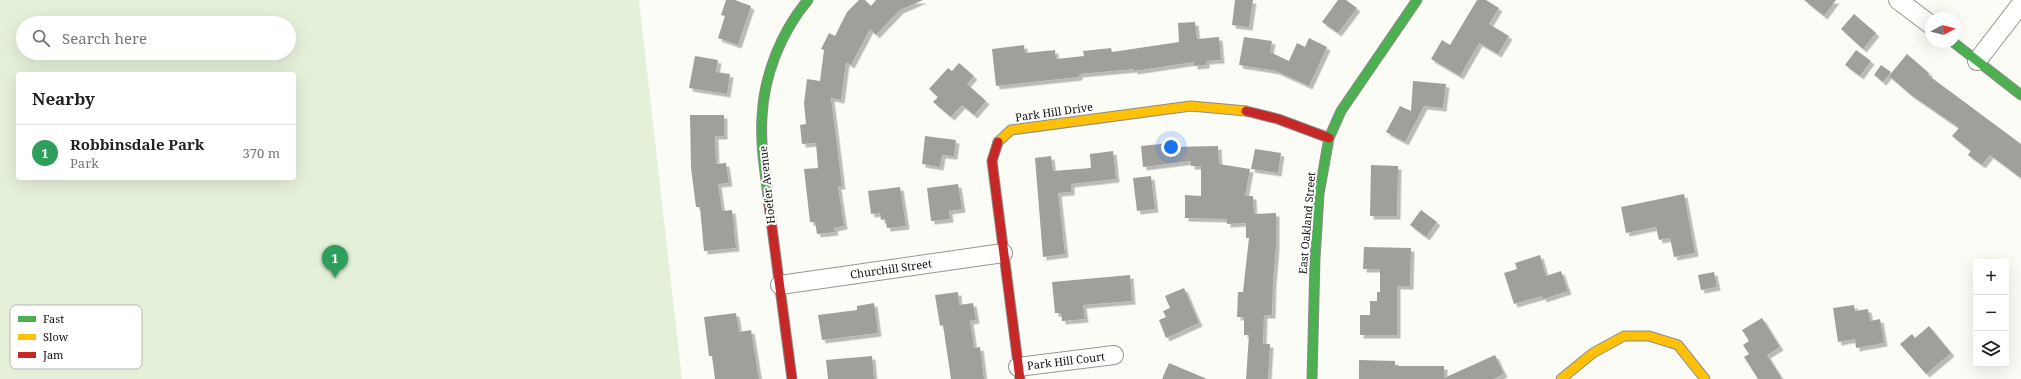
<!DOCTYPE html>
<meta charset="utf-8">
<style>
:root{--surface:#fff;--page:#f6f6f6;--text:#222;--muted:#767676;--line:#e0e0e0;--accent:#636361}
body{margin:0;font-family:"Noto Serif",serif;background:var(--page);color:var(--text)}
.controls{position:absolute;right:12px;bottom:12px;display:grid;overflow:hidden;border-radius:4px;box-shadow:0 4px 16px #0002}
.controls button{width:36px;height:36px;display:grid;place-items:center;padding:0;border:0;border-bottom:1px solid var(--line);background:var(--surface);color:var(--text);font:20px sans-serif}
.compass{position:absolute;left:1925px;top:12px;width:36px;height:36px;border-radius:50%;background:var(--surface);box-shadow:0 4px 16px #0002;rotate:83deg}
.you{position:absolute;left:1171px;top:147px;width:14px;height:14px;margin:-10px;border:3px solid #fff;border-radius:50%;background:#1a73e8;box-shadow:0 0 0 6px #1a73e833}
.badge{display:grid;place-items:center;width:26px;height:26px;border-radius:50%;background:var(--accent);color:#fff;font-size:13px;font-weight:700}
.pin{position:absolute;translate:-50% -33px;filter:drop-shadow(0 1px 2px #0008)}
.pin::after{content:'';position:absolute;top:21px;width:14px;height:12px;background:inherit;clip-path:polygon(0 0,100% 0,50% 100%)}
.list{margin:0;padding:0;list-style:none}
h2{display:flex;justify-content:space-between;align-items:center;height:52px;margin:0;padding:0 16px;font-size:17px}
h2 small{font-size:13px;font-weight:400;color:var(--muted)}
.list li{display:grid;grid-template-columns:26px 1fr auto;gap:12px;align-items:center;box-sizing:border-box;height:56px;padding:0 16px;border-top:1px solid var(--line)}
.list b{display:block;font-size:15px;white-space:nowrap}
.list p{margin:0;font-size:13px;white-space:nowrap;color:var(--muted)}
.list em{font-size:13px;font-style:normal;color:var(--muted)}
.icon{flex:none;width:22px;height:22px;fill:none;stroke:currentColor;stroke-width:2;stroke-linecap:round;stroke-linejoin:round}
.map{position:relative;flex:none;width:2021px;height:379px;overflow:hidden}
.search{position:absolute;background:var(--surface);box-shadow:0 4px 16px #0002;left:16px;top:16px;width:280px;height:44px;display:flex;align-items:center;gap:10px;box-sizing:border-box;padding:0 14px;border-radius:22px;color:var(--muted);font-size:15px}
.panel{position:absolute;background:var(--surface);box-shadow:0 4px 16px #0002;left:16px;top:72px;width:280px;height:108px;border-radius:4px}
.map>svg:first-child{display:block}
.green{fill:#e5f0d9;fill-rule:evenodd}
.building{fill:#a09f9c;filter:url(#shadow)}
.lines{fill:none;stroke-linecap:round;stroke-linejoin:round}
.street-casing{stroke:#969694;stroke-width:20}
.fast-casing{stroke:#8d8d8b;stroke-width:11}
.slow-casing{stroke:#8d8d8b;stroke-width:11}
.jam-casing{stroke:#8d8d8b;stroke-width:11}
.street{stroke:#fffffe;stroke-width:18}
.fast{stroke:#4caf50;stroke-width:9}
.slow{stroke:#ffc107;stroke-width:9}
.jam{stroke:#c62828;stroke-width:9}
.labels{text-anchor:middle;stroke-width:4;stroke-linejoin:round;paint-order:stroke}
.street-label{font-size:11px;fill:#101010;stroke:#fff}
.key{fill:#fff;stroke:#b7b7b7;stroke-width:1}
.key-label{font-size:11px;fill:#101010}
</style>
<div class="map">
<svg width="2021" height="379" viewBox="0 0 2021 379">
<defs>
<filter id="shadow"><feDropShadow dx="3.5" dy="3.5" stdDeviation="0" flood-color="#0004"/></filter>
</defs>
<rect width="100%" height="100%" fill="#fcfcf7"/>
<path class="green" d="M0 0H639L682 379H0ZM23 23H289V53H23ZM18 74H294V178H18Z"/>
<g class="building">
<polygon points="726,0 735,0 751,6 738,45 718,38 725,16 721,15"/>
<polygon points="859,0 865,0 871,6 876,0 923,0 900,10 876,35 870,29 851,65 846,62 841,100 831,98 842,186 838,186 844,226 834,228 835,232 817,234 815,222 810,222 804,169 818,168 816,143 802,144 800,125 806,124 804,103 807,79 820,81 824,50 821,49 829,33 835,36 847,12"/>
<polygon points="1235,0 1253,0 1249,27 1232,25"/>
<polygon points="1338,0 1346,0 1357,8 1338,33 1322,22"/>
<polygon points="1477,0 1486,0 1499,8 1489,24 1509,36 1498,54 1479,43 1460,76 1431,59 1442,40 1450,45"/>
<polygon points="1804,0 1836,0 1824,16"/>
<polygon points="1854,14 1876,33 1863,49 1841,29"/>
<polygon points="1195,22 1197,39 1219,37 1221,60 1206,61 1206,65 1194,66 1194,62 1134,71 1134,69 1079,74 1079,77 996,86 992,49 1024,45 1025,53 1055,50 1056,59 1084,56 1083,51 1111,48 1112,52 1179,42 1178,23"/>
<polygon points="1244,37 1272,41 1270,52 1289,61 1297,43 1305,47 1309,38 1327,47 1309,86 1276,71 1239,65"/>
<polygon points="1856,50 1871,61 1860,76 1845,65"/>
<polygon points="1907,54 1929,73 1928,75 2021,144 2021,178 1990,155 1982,165 1968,155 1971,151 1952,136 1959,128 1911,95 1889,76"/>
<polygon points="695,56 718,60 716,72 730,74 727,94 689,88"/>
<polygon points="959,63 974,76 967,84 986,101 974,115 962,105 951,117 933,102 938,97 929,89 948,68 952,71"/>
<polygon points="1881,65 1891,72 1883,82 1874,75"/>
<polygon points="1413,81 1446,84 1443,108 1424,106 1405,142 1386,132 1400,106 1411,111"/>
<polygon points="690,115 724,115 724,136 715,136 716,164 726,163 729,183 718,184 722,211 732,210 736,248 704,251 700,207 696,207 691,168"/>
<polygon points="925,136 956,140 954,156 942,155 940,167 922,164"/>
<polygon points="1170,143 1171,147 1218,146 1219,164 1250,169 1245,196 1253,196 1254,214 1276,213 1276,247 1273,281 1272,315 1264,315 1263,344 1270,344 1268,379 1246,379 1249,335 1244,335 1244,317 1237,317 1238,292 1243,292 1249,238 1246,238 1246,223 1227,224 1227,219 1185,218 1185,195 1201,196 1201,166 1191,166 1191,161 1143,167 1141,146"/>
<polygon points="1255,149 1281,153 1278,173 1251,169"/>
<polygon points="1113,151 1116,179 1071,184 1071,192 1058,193 1065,254 1043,257 1035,158 1051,156 1053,171 1091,168 1090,154"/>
<polygon points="1371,165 1398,166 1397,216 1370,216"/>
<polygon points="1151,176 1155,209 1137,211 1133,178"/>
<polygon points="958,184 962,209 949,211 950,219 931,221 927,188"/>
<polygon points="900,187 906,226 887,228 885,219 881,220 880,213 871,214 868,191"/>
<polygon points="1684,194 1695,253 1674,257 1670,238 1659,240 1656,227 1626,233 1621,207"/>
<polygon points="1421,210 1437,222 1426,237 1410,225"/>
<polygon points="1364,247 1411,248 1410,286 1397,286 1397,335 1360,335 1360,315 1370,315 1370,301 1377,301 1377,292 1380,292 1380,269 1363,269"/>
<polygon points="1540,255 1546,276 1561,271 1568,291 1543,299 1542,296 1514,304 1504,273 1517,269 1515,263"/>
<polygon points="1714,272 1717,287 1701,290 1698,275"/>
<polygon points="1130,275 1132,301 1083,305 1085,319 1062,321 1061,313 1055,313 1052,282"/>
<polygon points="1184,288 1199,323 1166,338 1159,320 1166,317 1163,311 1170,308 1165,296"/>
<polygon points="958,292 959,305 973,303 976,320 970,321 974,348 980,347 984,379 951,379 943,325 940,326 935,295"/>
<polygon points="874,303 878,333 822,340 818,315 857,310 857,306"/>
<polygon points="1854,305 1855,311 1868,309 1870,321 1880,319 1884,343 1856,348 1855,339 1838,342 1833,308"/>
<polygon points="736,313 739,332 751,330 759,379 715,379 712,356 709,356 704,317"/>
<polygon points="1762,318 1780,347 1767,355 1782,379 1758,379 1744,357 1749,354 1743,345 1749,341 1742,330"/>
<polygon points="1929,326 1951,353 1926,374 1900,344 1912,334 1915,338"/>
<polygon points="1495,355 1504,374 1493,379 1359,379 1359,360 1395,361 1395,366 1444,366 1444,378"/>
<polygon points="872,356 874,379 828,379 826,360"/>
<polygon points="1169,363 1207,379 1162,379"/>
</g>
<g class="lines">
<defs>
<g id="street">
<polyline points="1898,0 1931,25"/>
<polyline points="1977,61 2021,4"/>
<polyline points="780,285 1003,253"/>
<polyline points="1018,367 1114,355"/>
</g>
<g id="fast">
<polyline points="1953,42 2021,95"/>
<path d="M769 205C766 176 760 147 762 117 764 75 781 32 808 0"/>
<polyline points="1312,379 1315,259 1319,194 1329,138 1341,111 1417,0"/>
</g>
<g id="slow">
<polyline points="998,142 1011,130 1191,106 1246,111"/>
<polyline points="1561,379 1593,353 1624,336 1649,336 1678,345 1705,379"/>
</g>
<g id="jam">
<polyline points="1246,111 1278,119 1329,138"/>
<polyline points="998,142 992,161 1020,379"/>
<polyline points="769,205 792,379"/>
</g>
</defs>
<use href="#street" class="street-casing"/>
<use href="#fast" class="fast-casing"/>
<use href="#slow" class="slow-casing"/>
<use href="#jam" class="jam-casing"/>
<use href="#street" class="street"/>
<use href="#fast" class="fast"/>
<use href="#slow" class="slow"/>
<use href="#jam" class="jam"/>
</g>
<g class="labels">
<g class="street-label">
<text transform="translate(1054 112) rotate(-8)" y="4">Park Hill Drive</text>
<text transform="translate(767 185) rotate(-96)" y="4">Hoefer Avenue</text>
<text transform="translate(1307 223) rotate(-85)" y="4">East Oakland Street</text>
<text transform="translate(891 269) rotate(-8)" y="4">Churchill Street</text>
<text transform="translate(1066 361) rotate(-7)" y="4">Park Hill Court</text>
</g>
</g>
<rect x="10" y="305" width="132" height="64" rx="6" class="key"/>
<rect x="18" y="316" width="18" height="6" fill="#4caf50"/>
<rect x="18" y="334" width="18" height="6" fill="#ffc107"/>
<rect x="18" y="352" width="18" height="6" fill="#c62828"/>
<g class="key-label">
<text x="43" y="323">Fast</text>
<text x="43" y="341">Slow</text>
<text x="43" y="359">Jam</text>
</g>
</svg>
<div class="controls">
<button>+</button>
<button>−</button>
<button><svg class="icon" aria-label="layers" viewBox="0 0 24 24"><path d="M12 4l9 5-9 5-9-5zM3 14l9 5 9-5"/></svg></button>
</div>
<svg class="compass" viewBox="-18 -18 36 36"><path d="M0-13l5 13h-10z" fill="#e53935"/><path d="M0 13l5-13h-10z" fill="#767676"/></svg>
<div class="you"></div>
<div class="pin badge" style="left:335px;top:278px;background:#2e9e5b">1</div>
<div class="search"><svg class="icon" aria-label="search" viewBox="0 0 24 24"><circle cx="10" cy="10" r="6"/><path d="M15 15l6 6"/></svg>Search here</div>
<section class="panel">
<h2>Nearby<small></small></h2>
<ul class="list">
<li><span class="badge" style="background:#2e9e5b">1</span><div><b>Robbinsdale Park</b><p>Park</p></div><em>370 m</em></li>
</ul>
</section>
</div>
